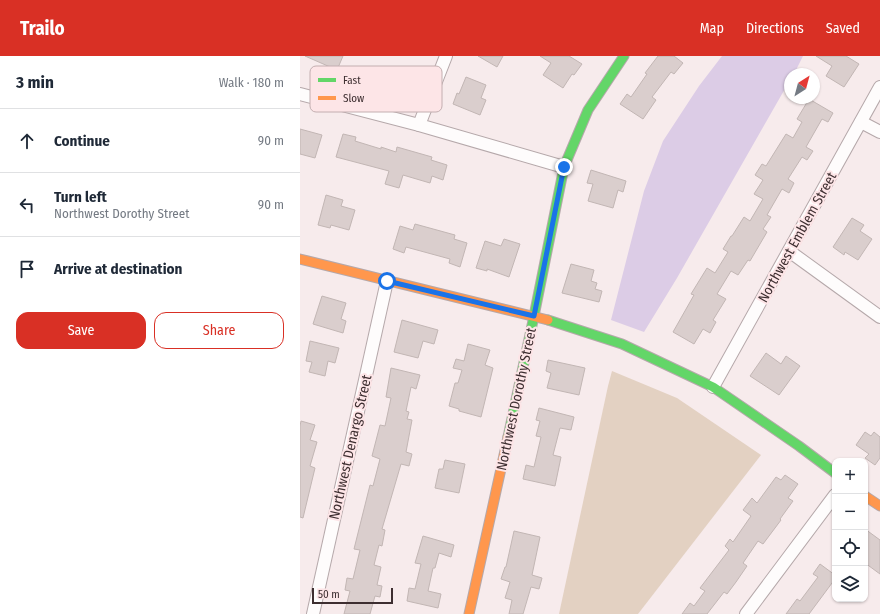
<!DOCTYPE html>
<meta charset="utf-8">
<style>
:root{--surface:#fff;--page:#f2f2f3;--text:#1f2937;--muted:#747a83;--line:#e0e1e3;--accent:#d93025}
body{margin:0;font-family:"Fira Sans Condensed",sans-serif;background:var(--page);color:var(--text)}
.controls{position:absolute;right:12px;bottom:12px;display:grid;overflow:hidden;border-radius:8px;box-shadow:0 1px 3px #0004}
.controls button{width:36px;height:36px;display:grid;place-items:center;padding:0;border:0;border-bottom:1px solid var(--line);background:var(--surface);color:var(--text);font:20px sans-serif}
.compass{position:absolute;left:484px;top:12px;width:36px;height:36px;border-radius:50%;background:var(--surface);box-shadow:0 1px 3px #0004;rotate:36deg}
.scale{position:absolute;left:12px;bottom:10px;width:81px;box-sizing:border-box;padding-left:4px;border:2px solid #3d2e30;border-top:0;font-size:11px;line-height:14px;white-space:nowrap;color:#3d2e30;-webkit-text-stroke:3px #fde5e7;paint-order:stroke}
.stop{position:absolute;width:12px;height:12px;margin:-9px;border:3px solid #1a73e8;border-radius:50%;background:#fff}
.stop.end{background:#1a73e8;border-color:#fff;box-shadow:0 1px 4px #0008}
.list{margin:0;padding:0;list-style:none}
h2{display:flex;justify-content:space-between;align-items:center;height:52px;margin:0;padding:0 16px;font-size:17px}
h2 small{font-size:13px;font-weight:400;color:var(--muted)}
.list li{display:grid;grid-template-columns:26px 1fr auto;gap:12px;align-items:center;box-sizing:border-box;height:64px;padding:0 16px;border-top:1px solid var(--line)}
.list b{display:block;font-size:15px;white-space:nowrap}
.list p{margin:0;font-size:13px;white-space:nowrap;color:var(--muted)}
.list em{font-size:13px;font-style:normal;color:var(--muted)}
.actions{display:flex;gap:8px;padding:12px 16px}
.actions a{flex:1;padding:9px 0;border:1px solid var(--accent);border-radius:12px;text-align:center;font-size:14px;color:var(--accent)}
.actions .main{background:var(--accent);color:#fff}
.icon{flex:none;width:22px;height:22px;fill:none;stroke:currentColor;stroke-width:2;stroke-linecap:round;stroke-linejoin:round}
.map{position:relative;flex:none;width:580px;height:558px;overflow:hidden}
header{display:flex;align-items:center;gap:24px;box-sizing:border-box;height:56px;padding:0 20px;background:var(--accent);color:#fff}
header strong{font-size:19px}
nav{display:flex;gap:22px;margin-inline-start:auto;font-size:14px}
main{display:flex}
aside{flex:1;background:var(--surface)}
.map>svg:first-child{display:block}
.green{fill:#e3d1c2}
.water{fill:#dccce6}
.building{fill:#dacecd;stroke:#c2b6b4}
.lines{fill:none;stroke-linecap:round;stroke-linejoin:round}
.street-casing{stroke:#b5a8aa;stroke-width:14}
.fast-casing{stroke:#b5a8aa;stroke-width:11}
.slow-casing{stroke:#b5a8aa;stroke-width:11}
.street{stroke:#fefcfc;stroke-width:12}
.fast{stroke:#63d668;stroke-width:9}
.slow{stroke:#ff974d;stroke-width:9}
.route{stroke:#1a73e8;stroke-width:5}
.labels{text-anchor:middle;stroke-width:4;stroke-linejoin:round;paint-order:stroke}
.street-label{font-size:14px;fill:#3d2e30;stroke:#fde5e7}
.key{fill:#fde5e7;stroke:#c3aeb0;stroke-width:1}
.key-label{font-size:11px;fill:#3d2e30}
</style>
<header>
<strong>Trailo</strong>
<nav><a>Map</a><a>Directions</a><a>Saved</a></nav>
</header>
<main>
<aside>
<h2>3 min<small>Walk · 180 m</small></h2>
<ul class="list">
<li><svg class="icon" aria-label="ahead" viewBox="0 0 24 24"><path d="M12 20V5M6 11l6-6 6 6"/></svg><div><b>Continue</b></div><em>90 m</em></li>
<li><svg class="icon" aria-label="left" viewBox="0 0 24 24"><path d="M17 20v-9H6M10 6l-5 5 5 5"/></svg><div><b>Turn left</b><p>Northwest Dorothy Street</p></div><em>90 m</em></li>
<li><svg class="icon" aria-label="arrive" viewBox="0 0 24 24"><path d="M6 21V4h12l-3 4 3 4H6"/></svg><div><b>Arrive at destination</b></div></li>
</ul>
<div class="actions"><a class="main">Save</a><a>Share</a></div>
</aside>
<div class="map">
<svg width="580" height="558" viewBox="0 0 580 558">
<rect width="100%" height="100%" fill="#f7ebec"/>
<polygon class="green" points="312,315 377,342 461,399 338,558 259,558 308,330"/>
<polygon class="water" points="422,0 503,0 494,18 490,18 490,24 377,222 344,276 311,264 344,135 363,85 399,30"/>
<g class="building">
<polygon points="5,0 43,0 37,14"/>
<polygon points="178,0 203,0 197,11"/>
<polygon points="240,0 269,0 282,8 274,19 272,18 263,32 243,19 251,7"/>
<polygon points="358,0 374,0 383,7 374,18 371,16 352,41 356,44 343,63 320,48 327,38 331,41 347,18 345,17"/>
<polygon points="516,0 546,0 559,8 544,31 526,20 532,10"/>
<polygon points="166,21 186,29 181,42 186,44 180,59 153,48 157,37 159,38"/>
<polygon points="509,43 533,57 528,66 522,63 506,91 513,95 507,104 502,101 488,123 494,127 489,137 482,133 467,159 471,161 463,173 467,176 450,205 448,204 438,219 431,215 417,238 426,243 413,264 416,266 410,277 403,273 394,288 373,276 394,239 391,238 407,212 415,217 428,196 423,193 431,180 432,180 444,161 450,165 463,143 454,138 463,124 455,119 462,108 466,110 486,78 493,82 502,66 497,63"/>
<polygon points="0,73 22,79 15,102 0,98"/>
<polygon points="43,78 56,81 55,85 81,93 81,91 96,96 97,91 132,101 131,104 147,109 143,124 132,120 130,127 103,119 99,132 85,128 89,115 36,101"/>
<polygon points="291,114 326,125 323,136 318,134 313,152 288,145 293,128 287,127"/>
<polygon points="26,139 43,144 41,150 55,154 49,174 31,169 30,172 18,169"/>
<polygon points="552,162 564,169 560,175 572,183 558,204 545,196 544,199 533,191"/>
<polygon points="115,168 155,179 154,183 167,187 160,211 149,207 150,203 106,191 104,197 93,193 100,170 113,174"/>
<polygon points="204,183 220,188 209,221 187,213 187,215 176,212 185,185 201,190"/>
<polygon points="271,208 294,214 291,225 297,227 295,233 302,235 299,246 262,237"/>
<polygon points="22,240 46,247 41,263 46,265 43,277 13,268"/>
<polygon points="102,264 138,274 134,288 123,285 118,302 94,296"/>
<polygon points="10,285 39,292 35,307 28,305 25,320 9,316 12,306 6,305"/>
<polygon points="168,288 190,294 185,309 193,312 181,361 159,355 159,353 149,350 155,327 158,327 162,314 153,312 156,303 164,305"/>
<polygon points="466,297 481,308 486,300 500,310 479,339 450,320"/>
<polygon points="248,304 285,312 279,339 247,332 251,317 246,315"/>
<polygon points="91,312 120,319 116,333 111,331 106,355 109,356 107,363 112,364 106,396 112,398 109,410 101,408 82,473 85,474 82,490 79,489 74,509 81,511 77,529 82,530 80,541 75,540 70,558 44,558 50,535 45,534 47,522 53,523 60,494 54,493 70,429 73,430 80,403 72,400 80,369 85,370 91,342 86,341"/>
<polygon points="239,352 274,361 271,374 260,372 253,399 261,401 255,430 223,423 226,409 234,411 241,381 236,380 240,365 236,364"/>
<polygon points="1,365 15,369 10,384 17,386 10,410 15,412 3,462 0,461 0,370"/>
<polygon points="565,376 571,380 574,376 580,381 580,402 575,409 565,402 569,398 556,389"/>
<polygon points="145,404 165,408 159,437 135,432 139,413 143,413"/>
<polygon points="485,419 498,428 488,442 493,445 480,463 481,464 463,488 458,485 443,507 447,510 436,526 427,538 424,536 407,558 382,558 390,547 394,550 405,535 400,532 429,494 425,490 430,483 433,486 451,460 443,454 452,442 457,447 476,421 481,424"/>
<polygon points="565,473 580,484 580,518 565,507"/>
<polygon points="214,475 240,481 232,519 242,522 239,533 231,531 223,558 209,558 212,544 205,542 210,526 201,523 205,511 206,511"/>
<polygon points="123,480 154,489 151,501 139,497 135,512 133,512 128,535 141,538 138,552 107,545 109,532 115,533 121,508 115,507"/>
<polygon points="520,508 535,519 535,523 509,558 486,558 497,543 500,545 518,521 513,518"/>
</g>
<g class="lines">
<defs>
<g id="street">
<polyline points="0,38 119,69 264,111"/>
<polyline points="561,66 580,76"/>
<polyline points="119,69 146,0"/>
<polyline points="489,195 580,261"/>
<polyline points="413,331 580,31"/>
<polyline points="13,558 87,225"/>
<polyline points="446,558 535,439"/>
</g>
<g id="fast">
<polyline points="248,264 322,288 413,331 499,390 535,417"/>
<polyline points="208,381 234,260 264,111 288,54 324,0"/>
</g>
<g id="slow">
<polyline points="0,203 248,264"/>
<polyline points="565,440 580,450"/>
<polyline points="169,558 208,381"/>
</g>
</defs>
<use href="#street" class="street-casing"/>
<use href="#fast" class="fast-casing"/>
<use href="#slow" class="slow-casing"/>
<use href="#street" class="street"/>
<use href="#fast" class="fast"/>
<use href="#slow" class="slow"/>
</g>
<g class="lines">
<polyline class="route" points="87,225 234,260 264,111"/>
</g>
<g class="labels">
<g class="street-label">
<text transform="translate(497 181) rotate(-61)" y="5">Northwest Emblem Street</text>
<text transform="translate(216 343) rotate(-78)" y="5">Northwest Dorothy Street</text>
<text transform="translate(50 391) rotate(-77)" y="5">Northwest Denargo Street</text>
</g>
</g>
<rect x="10" y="10" width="132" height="46" rx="6" class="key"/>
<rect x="18" y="22" width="18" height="4" fill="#63d668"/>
<rect x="18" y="40" width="18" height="4" fill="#ff974d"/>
<g class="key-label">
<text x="43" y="28">Fast</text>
<text x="43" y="46">Slow</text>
</g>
</svg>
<div class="controls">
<button>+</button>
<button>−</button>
<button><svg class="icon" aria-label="locate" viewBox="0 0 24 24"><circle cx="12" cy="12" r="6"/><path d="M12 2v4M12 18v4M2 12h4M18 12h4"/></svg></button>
<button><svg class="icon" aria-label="layers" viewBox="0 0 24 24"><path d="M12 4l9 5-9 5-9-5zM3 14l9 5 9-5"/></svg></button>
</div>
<svg class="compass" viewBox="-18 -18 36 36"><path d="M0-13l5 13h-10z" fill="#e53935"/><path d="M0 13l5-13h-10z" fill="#747a83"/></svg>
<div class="scale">50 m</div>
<div class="stop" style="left:87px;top:225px"></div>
<div class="stop end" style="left:264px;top:111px"></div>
</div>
</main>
